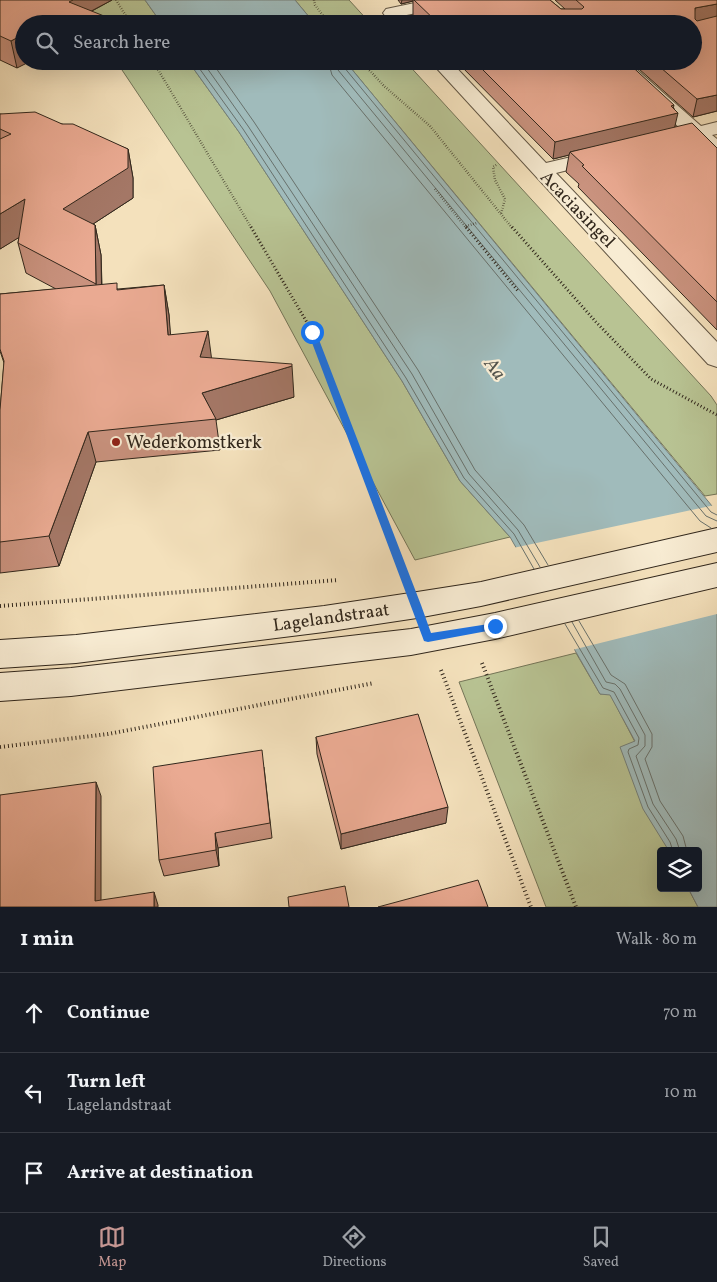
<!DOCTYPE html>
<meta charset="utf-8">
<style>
:root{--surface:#171b24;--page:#242831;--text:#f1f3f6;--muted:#9ea1a6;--line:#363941;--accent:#c59692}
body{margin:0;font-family:Vollkorn,serif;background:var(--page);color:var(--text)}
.controls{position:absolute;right:15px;bottom:15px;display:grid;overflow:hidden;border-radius:5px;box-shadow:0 5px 20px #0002}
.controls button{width:45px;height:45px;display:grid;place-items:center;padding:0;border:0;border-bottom:1px solid var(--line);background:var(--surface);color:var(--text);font:25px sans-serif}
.stop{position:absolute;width:15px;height:15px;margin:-11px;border:4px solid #1a73e8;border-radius:50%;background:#fff}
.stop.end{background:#1a73e8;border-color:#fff;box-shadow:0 1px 5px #0008}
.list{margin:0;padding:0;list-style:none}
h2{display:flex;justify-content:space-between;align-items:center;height:65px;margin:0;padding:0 20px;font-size:21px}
h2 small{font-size:16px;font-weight:400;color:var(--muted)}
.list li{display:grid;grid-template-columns:32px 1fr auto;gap:15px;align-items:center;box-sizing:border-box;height:80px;padding:0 20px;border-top:1px solid var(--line)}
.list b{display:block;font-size:19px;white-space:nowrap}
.list p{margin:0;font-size:16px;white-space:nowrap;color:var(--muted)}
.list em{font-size:16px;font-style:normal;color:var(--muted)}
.icon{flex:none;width:28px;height:28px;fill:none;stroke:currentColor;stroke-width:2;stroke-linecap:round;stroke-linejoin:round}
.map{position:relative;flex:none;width:717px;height:907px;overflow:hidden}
.search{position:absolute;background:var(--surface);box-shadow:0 5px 20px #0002;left:15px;right:15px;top:15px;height:55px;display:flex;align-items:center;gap:12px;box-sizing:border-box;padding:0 18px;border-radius:28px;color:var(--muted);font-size:19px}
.sheet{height:305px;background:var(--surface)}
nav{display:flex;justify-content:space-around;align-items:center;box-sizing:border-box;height:70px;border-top:1px solid var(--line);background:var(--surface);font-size:14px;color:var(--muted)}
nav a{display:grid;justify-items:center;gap:2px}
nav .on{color:var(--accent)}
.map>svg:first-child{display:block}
.green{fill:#b8c393;stroke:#747558}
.water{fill:#a0bbbb;stroke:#74807b}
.pier{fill:#f4e1bc}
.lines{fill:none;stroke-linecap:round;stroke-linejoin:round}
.shore{stroke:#68716c;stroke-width:1}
.minor-casing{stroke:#625644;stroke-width:2}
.secondary-casing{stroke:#31271c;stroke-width:2}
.path-far2{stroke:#31271c;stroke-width:2.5;stroke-dasharray:0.5 2;stroke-linecap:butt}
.path-far1{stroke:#31271c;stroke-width:3;stroke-dasharray:1 2.5;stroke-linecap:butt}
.path{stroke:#31271c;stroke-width:4;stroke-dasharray:1 3;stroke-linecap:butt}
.minor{fill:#f8ecd3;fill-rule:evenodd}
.secondary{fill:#f8ecd3;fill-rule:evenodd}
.wall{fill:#c9927e;stroke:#31271c}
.shaded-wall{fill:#a47766;stroke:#31271c}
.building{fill:#eaaa92;stroke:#31271c}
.route{fill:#1a73e8}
.poi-dot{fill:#8f2418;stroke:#f8ecd3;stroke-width:2}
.labels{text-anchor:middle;stroke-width:4.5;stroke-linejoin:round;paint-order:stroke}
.street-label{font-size:18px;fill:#31271c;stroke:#f8ecd3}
.poi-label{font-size:18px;fill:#31271c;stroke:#f8ecd3;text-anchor:start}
.water-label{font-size:19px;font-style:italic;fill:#52534c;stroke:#f8ecd3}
</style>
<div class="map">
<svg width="717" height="907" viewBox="0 0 717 907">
<rect width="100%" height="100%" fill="#f4e1bc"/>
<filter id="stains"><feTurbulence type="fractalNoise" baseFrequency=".004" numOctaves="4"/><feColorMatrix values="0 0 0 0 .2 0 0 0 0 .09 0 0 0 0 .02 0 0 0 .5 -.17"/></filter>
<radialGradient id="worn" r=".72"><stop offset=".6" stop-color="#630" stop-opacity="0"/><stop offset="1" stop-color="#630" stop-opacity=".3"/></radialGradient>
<g class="green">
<polygon points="87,0 145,0 162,24 97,24"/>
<polygon points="295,0 349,0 371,24 315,24"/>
<polygon points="116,61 188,61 239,132 402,381 460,481 510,537 415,560 270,291"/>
<polygon points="345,61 405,61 711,396 717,405 717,494 705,496"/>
<polygon points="576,653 600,694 610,694 635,742 621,747 669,851 661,851 661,888 688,888 698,907 546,907 459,682"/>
</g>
<g class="water">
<polygon points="145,0 295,0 315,24 162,24"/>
<polygon points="188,61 345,61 717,512 717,907 698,907 688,888 698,888 698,851 669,851 643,809 620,747 635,741 610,695 600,694 510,537 460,481 402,381 239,132"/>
</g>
<polygon class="pier" points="715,505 717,508 717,614 572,650 513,548"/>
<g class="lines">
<g class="shore">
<polyline points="194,61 243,129 406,378 464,478 514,534 534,569"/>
<polyline points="202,61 248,126 412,374 469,474 518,530 540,567"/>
<polyline points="211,61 254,122 418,370 475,470 524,525 548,565"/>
<polyline points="328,61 332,75 700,521 711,528"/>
<polyline points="335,61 338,70 706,516 717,521"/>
<polyline points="342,61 343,66 711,512 717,515"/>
<polyline points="579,621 611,675 625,684 652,734 652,747 645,759 660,801 683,836 687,851"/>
<polyline points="572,622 606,682 615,684 620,689 645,735 645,746 636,756 653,804 676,839 680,851"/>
<polyline points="565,624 603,688 614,692 639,738 638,745 629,749 628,752 648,807 670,842 673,851"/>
</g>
<defs>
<g id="minor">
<polygon points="429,0 463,0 460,4 392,18 386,17 383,13 386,9"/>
<polygon points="430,61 450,61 546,163 605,149 612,151 615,155 612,159 556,173 717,342 717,367 708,364"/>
<polygon points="607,61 627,61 701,126 717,122 717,134 712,135 717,139 717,156 710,154 693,140 666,146 659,144 656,140 659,136 682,130"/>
</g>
<g id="secondary">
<polygon points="717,528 717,552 481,606 417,618 324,632 76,663 0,668 0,640 76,635 324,606 417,592 481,582"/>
<polygon points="717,563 717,587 495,639 411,655 71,696 0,701 0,673 71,668 411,629 495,613"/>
</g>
</defs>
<use href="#minor" class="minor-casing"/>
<use href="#secondary" class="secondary-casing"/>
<g class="path-far2">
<polyline points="116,0 131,24"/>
<polyline points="314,0 315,5 329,24"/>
<polyline points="153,61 252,229"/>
<polyline points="361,61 384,86 430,126 513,229"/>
<polyline points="496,165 493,167 495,180 505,199 501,214"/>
<polyline points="435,189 467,229"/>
<polyline points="466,226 477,223"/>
</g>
<g class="path-far1">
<polyline points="251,227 312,331 385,524"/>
<polyline points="466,227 518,291"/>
<polyline points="512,227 596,322 651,379 717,415"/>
</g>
<g class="path">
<polyline points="384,523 403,573"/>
<polyline points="0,606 338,580"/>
<polyline points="482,663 576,907"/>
<polyline points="441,670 531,907"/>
<polyline points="0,747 108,734 374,683"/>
</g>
<use href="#minor" class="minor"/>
<use href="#secondary" class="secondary"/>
</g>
<g class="wall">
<polygon points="0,0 112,0 92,11 24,24 17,68 0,60"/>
<polygon points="398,0 550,0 561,9 565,9 555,0 717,0 717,111 693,117 630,61 693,61 693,24 421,24 413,16 413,1 401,4"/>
<polygon points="456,61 626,61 674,108 675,127 717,148 717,330 578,187 579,184 566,172 569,155 553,159"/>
<polygon points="0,114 62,124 128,149 133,178 133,198 93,224 95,225 101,255 102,285 118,289 164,285 169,315 170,335 211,358 294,397 216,420 220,450 96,462 59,566 0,573 0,410 4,363 0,351 0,294 56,289 26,273 18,243 19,237 0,249"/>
<polygon points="316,737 446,823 341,849 317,754"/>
<polygon points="264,767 272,838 218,848 219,866 164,876 159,860"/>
</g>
<g class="shaded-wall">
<polygon points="71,0 112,0 82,16 69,2"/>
<polygon points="402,0 413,0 413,1 401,4"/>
<polygon points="717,4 717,18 693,24 695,8"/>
<polygon points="24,34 24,61 31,61 17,68 11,41"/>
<polygon points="717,95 717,111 693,117 697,99"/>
<polygon points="674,105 672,114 678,113 674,130 570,152 569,155 553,159 555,142"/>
<polygon points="128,149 133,178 133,198 70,239 63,209"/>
<polygon points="25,199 33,229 0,249 0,214"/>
<polygon points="95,225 101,255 102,314 96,284"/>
<polygon points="164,285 169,315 173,366 168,335"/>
<polygon points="208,331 212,362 200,357"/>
<polygon points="292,366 294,397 216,420 202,393"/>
<polygon points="88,432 96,462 59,566 49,536"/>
<polygon points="96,782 101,796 101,907 95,901"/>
<polygon points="448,807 446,823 341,849 341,834"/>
<polygon points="215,833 218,848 219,866 216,850"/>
<polygon points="154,892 158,905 158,907 154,907"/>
</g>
<g class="building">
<polygon points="0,0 73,0 69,2 124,24 24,24 24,34 11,41 0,36"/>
<polygon points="414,0 550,0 561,9 582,9 584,7 576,0 717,0 717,4 695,8 695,19 697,21 717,16 717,95 697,99 653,61 693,61 693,24 439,24"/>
<polygon points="474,61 626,61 674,105 671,106 678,113 555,142"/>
<polygon points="35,112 62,124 73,124 128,149 128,168 63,209 95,225 96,284 18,243 25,199 0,214 0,139 11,134 0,129 0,114"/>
<polygon points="692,123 717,148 717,302 582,166 584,165 570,152"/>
<polygon points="117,283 117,290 164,285 168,335 208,331 200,357 292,364 292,366 202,393 216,419 88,432 49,536 0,542 0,410 4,361 0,349 0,294"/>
<polygon points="418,714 448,807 341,834 316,737"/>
<polygon points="262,750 270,823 215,833 216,850 159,860 153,767"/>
<polygon points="96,782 95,901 154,892 154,907 0,907 0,795"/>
<polygon points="478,880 488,907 378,907"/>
<polygon points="345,886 349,907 289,907 288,897"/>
</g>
<polygon class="route" points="309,330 316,332 421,605 431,633 495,623 498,624 498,629 428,642 424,641 308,332"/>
<circle class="poi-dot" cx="116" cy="442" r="5"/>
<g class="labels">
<g class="street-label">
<text transform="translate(578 209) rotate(46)" y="6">Acaciasingel</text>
<text transform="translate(331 617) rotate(-8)" y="6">Lagelandstraat</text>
</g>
<g class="poi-label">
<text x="126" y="448">Wederkomstkerk</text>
</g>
<g class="water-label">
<text transform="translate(496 368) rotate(53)" y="7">Aa</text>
</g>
</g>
<rect width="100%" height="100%" filter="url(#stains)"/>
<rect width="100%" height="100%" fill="url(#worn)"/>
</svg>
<div class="controls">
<button><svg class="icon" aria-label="layers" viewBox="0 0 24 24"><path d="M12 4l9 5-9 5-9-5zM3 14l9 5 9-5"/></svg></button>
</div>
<div class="stop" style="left:312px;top:332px"></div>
<div class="stop end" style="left:495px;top:626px"></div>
<div class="search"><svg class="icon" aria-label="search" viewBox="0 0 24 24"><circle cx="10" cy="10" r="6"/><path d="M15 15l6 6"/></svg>Search here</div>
</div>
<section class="sheet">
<h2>1 min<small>Walk · 80 m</small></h2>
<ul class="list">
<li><svg class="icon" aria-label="ahead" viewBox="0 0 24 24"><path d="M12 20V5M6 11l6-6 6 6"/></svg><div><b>Continue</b></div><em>70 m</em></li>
<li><svg class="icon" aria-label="left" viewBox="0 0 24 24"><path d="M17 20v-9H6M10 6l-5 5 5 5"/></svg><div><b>Turn left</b><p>Lagelandstraat</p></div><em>10 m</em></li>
<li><svg class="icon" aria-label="arrive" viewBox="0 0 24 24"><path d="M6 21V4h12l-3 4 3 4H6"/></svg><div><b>Arrive at destination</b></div></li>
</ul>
</section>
<nav>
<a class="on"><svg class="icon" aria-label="map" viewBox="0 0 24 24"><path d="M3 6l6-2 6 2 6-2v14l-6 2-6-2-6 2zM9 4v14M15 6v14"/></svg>Map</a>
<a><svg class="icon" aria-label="directions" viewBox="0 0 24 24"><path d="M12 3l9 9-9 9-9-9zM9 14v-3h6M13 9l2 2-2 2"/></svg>Directions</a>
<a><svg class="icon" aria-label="saved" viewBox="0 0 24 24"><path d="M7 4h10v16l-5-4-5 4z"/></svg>Saved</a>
</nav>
